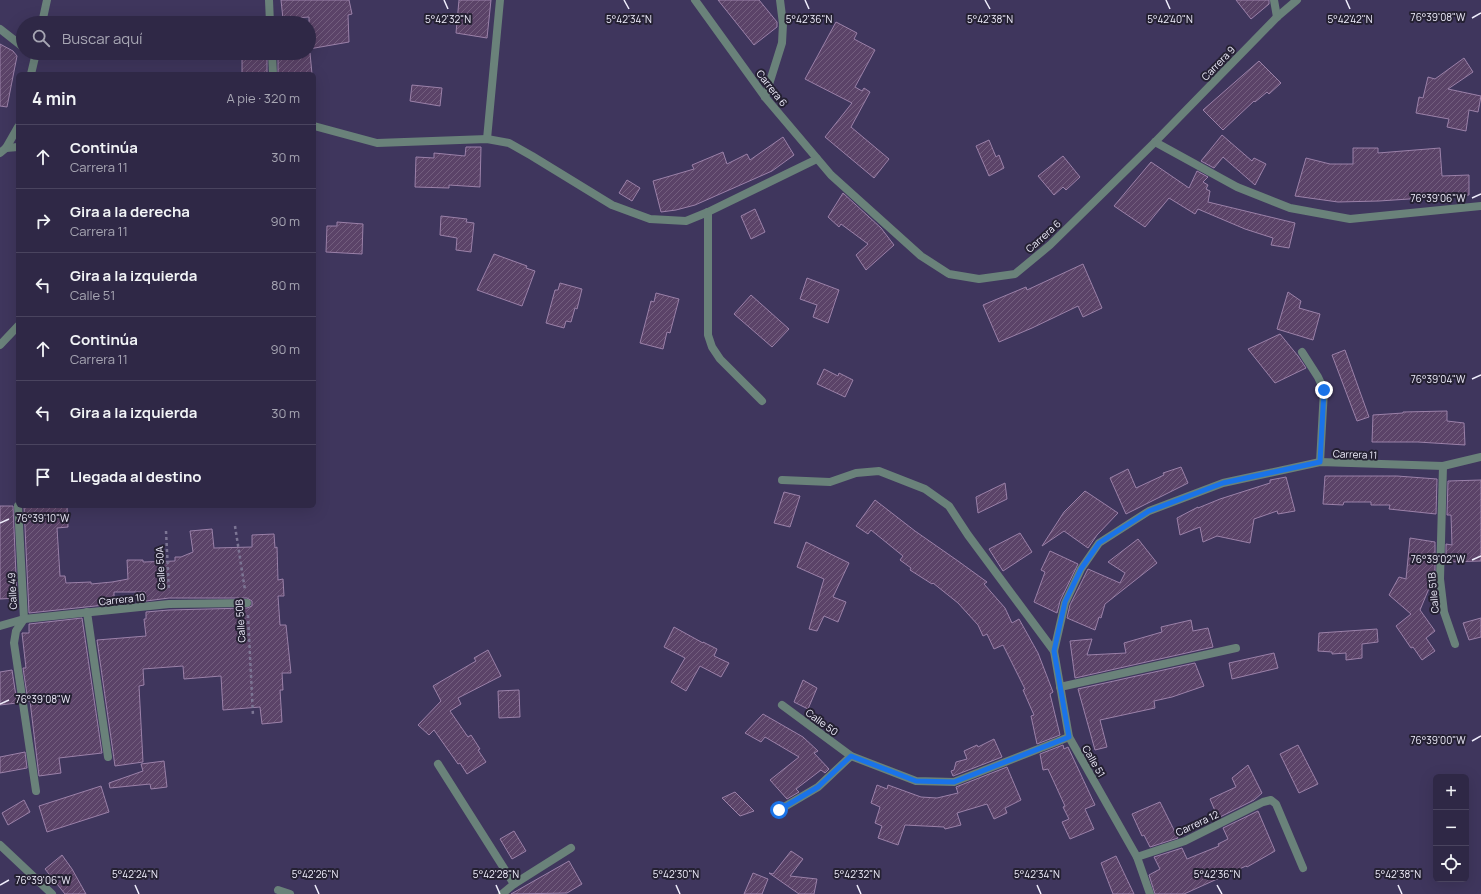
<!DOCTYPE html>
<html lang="es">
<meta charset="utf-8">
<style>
:root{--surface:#2f2846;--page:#3b3451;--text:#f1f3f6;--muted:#a7a6b3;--line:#4a445f}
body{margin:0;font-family:Manrope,sans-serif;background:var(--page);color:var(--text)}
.controls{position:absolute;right:12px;bottom:12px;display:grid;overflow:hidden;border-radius:6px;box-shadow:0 4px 16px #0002}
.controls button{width:36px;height:36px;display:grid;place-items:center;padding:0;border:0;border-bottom:1px solid var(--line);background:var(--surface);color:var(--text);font:20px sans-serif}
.stop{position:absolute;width:12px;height:12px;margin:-9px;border:3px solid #1a73e8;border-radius:50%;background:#fff}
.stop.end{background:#1a73e8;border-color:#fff;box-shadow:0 1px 4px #0008}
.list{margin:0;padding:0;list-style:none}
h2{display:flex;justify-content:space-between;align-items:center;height:52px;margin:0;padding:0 16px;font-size:17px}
h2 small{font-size:13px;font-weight:400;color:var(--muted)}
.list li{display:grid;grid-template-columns:26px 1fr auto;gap:12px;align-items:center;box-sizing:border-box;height:64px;padding:0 16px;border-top:1px solid var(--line)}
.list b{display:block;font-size:15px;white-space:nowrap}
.list p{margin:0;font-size:13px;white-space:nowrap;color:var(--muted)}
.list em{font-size:13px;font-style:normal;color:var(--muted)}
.icon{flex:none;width:22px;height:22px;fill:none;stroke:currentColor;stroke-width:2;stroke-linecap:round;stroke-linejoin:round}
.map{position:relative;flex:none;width:1481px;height:894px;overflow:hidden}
.search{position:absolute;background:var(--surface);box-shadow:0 4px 16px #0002;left:16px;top:16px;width:300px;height:44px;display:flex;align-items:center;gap:10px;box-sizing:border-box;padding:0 14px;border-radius:22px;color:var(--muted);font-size:15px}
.panel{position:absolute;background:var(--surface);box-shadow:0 4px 16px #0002;left:16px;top:72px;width:300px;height:436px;border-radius:6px}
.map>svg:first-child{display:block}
.building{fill:url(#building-hatch);stroke:#9b81a9}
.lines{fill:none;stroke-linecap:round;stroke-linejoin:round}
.path{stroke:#7c7594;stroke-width:2.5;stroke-dasharray:3 3;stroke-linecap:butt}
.lane{stroke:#6a827a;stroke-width:8}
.street{stroke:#6a827a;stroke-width:8}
.route{stroke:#1a73e8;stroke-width:5}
.ticks{fill:none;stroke:#efedfc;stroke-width:1.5}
.labels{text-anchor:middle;stroke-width:4;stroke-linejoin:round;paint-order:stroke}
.street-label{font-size:10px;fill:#efedfc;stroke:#252133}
.ticks-label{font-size:10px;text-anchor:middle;fill:#efedfc;stroke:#252133;stroke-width:4;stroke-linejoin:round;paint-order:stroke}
</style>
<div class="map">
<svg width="1481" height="894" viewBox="0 0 1481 894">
<defs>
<pattern id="building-hatch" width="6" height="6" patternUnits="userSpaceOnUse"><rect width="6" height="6" fill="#5b4368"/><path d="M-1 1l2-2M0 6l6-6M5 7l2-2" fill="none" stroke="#735e7e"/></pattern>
</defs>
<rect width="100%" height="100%" fill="#3f365d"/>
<g class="building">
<polygon points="281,0 349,0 352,14 348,15 349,42 309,49 309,17 283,19"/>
<polygon points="459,0 491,0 487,38 456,33"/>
<polygon points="718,0 759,0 777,22 777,27 754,45"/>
<polygon points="1236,0 1269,0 1269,4 1251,19"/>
<polygon points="836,22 857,33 854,39 875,50 855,87 862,91 864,88 870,92 851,127 889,159 874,178 825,137 852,103 805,79"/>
<polygon points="0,44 13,51 17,56 7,107 0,106"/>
<polygon points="258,53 267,53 267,74 242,74 242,54 258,55"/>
<polygon points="278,53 310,53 312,74 278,74"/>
<polygon points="1464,58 1473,72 1448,89 1481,96 1478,112 1469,110 1466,131 1447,127 1449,119 1416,113 1419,97 1423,98 1428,77 1435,79"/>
<polygon points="1259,61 1281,83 1269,94 1267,92 1255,102 1254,101 1223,130 1203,110"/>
<polygon points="412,85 442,88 440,106 410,101"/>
<polygon points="1222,135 1252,161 1254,158 1266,164 1255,185 1223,157 1214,168 1201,161"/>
<polygon points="783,137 794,155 772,171 695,205 676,210 661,212 653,181 694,169 692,165 723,152 727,164 747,154 750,160"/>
<polygon points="989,140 996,157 999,155 1004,168 989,176 976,146"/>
<polygon points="466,147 481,147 480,187 449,185 449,188 415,187 416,157 434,158 434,153 465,156"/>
<polygon points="1353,148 1378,148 1378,153 1440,148 1442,176 1469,175 1469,195 1379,201 1338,202 1295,196 1306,158 1330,164 1353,164"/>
<polygon points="1063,156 1080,177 1066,190 1063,187 1054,195 1038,176"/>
<polygon points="1151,162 1189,188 1197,171 1208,177 1203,182 1208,185 1206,189 1210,191 1208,202 1295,223 1289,248 1271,245 1273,238 1245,229 1198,209 1195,214 1169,198 1145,227 1114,206"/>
<polygon points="627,180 640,188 632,201 619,193"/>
<polygon points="843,193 881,228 894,245 866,270 856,255 868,244 841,224 839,227 828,217"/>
<polygon points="755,209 765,232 751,239 741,216"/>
<polygon points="441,216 467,219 466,222 474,223 471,252 456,250 457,238 440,235"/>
<polygon points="337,222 363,224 362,254 326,252 327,226 337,226"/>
<polygon points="494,254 527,266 526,268 535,271 522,306 477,290"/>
<polygon points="1083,264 1102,308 1083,317 1078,306 1032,328 999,342 983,305 1026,287 1027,290"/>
<polygon points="807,278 839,290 828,323 813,317 817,305 800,299"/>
<polygon points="560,283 582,289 577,309 575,308 571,322 566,321 564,328 546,323 555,290 558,290"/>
<polygon points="1288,292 1301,301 1299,308 1320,314 1313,340 1277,329"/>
<polygon points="656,293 679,299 670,333 667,332 663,349 640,343 651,301 654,302"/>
<polygon points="751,295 789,329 772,347 734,314"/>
<polygon points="1280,334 1298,356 1306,368 1275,383 1248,349"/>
<polygon points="1345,350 1369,417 1357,421 1332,355"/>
<polygon points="824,369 838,376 839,373 853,380 845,397 817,384"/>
<polygon points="1447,411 1447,421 1464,423 1465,445 1418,442 1372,442 1373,415 1403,413 1403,412"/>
<polygon points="1181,467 1188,483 1126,514 1110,478 1128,469 1136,488 1164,475 1163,473"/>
<polygon points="1325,476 1397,476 1437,479 1436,514 1389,509 1390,505 1371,505 1371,502 1344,502 1343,505 1323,504"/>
<polygon points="1286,477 1295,511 1278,514 1277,511 1254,519 1250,543 1217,536 1203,542 1200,527 1180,535 1177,518 1198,507 1198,508 1220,499 1270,483 1270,480"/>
<polygon points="1481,480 1481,561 1446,562 1446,544 1452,545 1451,515 1447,515 1448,481"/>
<polygon points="1005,483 1007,499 978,513 976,497"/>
<polygon points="1085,491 1118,513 1097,535 1088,548 1064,531 1042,546 1064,512"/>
<polygon points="784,492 800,496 790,527 774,523"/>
<polygon points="875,500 915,531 958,561 987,582 984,584 1005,608 1012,623 1019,619 1038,653 1053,692 1050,694 1060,735 1037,744 1031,716 1034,715 1023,690 1025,689 1003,645 994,649 987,634 983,636 978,625 958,603 933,583 932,584 910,570 911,568 900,560 903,556 871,530 868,534 856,526"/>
<polygon points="0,506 13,506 17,598 0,599"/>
<polygon points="24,506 67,506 68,527 57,528 60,576 65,576 66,583 91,582 91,584 112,582 128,579 127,560 143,560 143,562 175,561 175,557 181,557 193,552 190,531 212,529 214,548 252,547 252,535 274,534 275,548 277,547 278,580 283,579 284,596 278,596 280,625 286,625 291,673 282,673 283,690 280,690 282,722 262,724 260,707 223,710 221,676 184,679 183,666 143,669 144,685 139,686 143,762 115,766 97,640 146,636 144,619 146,619 146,612 169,610 247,608 252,606 252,601 247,598 169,598 146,601 145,592 114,592 114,604 29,613"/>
<polygon points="1020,533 1032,552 1003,571 989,549"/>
<polygon points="1410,538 1435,542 1435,576 1432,588 1430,586 1420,610 1435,631 1426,638 1435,651 1422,660 1413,647 1411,648 1396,626 1411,614 1389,595 1399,577 1406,579"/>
<polygon points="1138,539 1157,563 1105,604 1101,618 1099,617 1095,630 1067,618 1070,605 1088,569 1120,583 1125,573 1108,562"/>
<polygon points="806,542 849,563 833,597 846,602 838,622 824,616 817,631 809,629 824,579 797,567"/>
<polygon points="1050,551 1078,564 1060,601 1057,613 1034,602 1045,572 1041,570"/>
<polygon points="82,618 102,753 59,758 61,773 39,776 30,701 28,701 23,668 26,668 22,633 29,633 29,624"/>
<polygon points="1481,618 1481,637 1469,640 1463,623"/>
<polygon points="1191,620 1193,631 1208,628 1213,647 1075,678 1070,641 1092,639 1087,655 1126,653 1124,643 1162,632 1161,627"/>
<polygon points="674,627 703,643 703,642 717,649 714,656 729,663 721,677 700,666 686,691 671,682 685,658 664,647"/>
<polygon points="1377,629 1378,642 1362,644 1362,658 1346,660 1346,653 1332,654 1332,652 1318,651 1319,633"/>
<polygon points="488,650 501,676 458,698 461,704 450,711 468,737 471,735 480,749 478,750 486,762 467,774 460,763 458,764 434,730 429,735 418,725 441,701 433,686 476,661 474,658"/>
<polygon points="1274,653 1278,668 1232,679 1229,663"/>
<polygon points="1195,663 1204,686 1172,697 1154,701 1155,708 1100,720 1107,747 1095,750 1078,689"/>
<polygon points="12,670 17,703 0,705 0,672"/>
<polygon points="803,680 817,688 808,709 794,702"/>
<polygon points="519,690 520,717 499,718 498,691"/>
<polygon points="763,714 803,737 818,751 814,753 829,769 825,773 821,770 796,789 799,792 787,799 770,780 799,757 765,737 761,742 745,733"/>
<polygon points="994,739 1002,757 953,776 951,771 954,770 956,762 967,759 964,751 977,745 978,747"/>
<polygon points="1063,745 1064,749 1068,747 1095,805 1085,809 1094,829 1070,839 1062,822 1069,819 1063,807 1065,806 1048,769 1043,770 1040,754"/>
<polygon points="1298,745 1318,784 1299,793 1280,754"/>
<polygon points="25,752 27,768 0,773 0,757"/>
<polygon points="164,761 167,787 151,789 150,784 110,788 109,783 143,771 141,764"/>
<polygon points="1248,765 1262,793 1254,800 1218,818 1210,799 1236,787 1232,778"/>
<polygon points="1007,767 1021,800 1005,808 1007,813 994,819 987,804 957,813 961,825 945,829 944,827 905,825 898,845 878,838 882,826 875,823 880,807 871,803 877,785 887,789 888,785 921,797 937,798 958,793 956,787"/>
<polygon points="101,786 109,812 47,832 39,806"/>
<polygon points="735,792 754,811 740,816 722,798"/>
<polygon points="24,800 30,812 8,825 2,813"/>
<polygon points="1160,802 1178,838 1150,847 1144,835 1142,836 1132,814"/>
<polygon points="1258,811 1275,851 1247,867 1246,866 1184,894 1155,894 1149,875 1160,869 1154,857 1182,848 1187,859 1219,846 1218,844 1228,839 1223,828"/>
<polygon points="514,831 526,851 512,859 500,839"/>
<polygon points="791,851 803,859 790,876 817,879 814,894 799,894 769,873 773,874"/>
<polygon points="62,855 72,869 86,894 65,894 45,869"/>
<polygon points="1116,856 1123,871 1134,894 1113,894 1101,863"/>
<polygon points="569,861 582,884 567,893 511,894"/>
<polygon points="753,873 768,879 762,894 744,894"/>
</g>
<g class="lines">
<g class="path">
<polyline points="235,526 245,590"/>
<polyline points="166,531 169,591"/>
<polyline points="248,615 253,716"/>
</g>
<polyline class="lane" points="779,810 818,787 851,756"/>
<g class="street">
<polyline points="269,0 270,23"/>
<polyline points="695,0 765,97 831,175 921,256 949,274 979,279 1015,274 1050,245 1155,142 1277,17 1297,0"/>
<polyline points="1274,0 1277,17"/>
<polyline points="42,23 47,0"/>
<polyline points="0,29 23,47"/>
<polyline points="272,53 273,74"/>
<polyline points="31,74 36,53"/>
<polyline points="765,97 782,43 783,24 780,0"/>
<polyline points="314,126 377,143 487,139 509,143 532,156 612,205 650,219 686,221 708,212 817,159"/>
<polyline points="487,139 500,0"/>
<polyline points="1155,142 1237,187 1290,208 1350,219 1481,206"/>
<polyline points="6,148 18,147"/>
<polyline points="0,153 6,148 18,127"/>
<polyline points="708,212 708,335 712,347 720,359 762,401"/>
<polyline points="0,345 18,326"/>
<polyline points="1302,352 1318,377 1324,390 1320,462"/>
<polyline points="1443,466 1440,579 1444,612 1455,644"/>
<polyline points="782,480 830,482 856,473 879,471 925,489 949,506 968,535 1054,651"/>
<polyline points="18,506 24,619 16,631 14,643 36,791"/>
<polyline points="87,612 108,757"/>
<polyline points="0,626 24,619 169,604 247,603"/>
<polyline points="1060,687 1236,648"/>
<polyline points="782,705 851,756 916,781 954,782 1069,737"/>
<polyline points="438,764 514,884"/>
<polyline points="0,845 52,894"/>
<polyline points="1137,857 1185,841 1263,802 1271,800 1276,804 1303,868"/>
<polyline points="278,890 290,894"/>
<polyline points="502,894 514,884 571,848"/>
<polyline points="1150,894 1137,857 1069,737 1054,651 1065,603 1081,569 1099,543 1149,511 1223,483 1320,462 1443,466 1481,457"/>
</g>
</g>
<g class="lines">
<polyline class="route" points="779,810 818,787 851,756 916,781 954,782 1069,737 1054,651 1065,602 1081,569 1099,543 1149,511 1223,483 1320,462 1324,390"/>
</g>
<path class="ticks" d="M444 0 448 9M624 0 629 9M805 0 809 9M985 0 990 9M1166 0 1170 9M1346 0 1350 9M1472 18 1481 13M1472 198 1481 194M1472 379 1481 375M0 523 9 519M1472 560 1481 556M0 704 9 700M1472 741 1481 736M0 885 9 880M135 885 139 894M315 885 319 894M496 885 500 894M676 885 680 894M857 885 861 894M1037 885 1041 894M1217 885 1222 894M1398 885 1402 894"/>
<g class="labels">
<g class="street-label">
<text transform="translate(1218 63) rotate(-46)" y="4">Carrera 9</text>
<text transform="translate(772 88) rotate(52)" y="4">Carrera 6</text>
<text transform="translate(1043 236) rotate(-42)" y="4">Carrera 6</text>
<text transform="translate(1355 454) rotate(2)" y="4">Carrera 11</text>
<text transform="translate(160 568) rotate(-93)" y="4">Calle 50A</text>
<text transform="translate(12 591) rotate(-93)" y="4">Calle 49</text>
<text transform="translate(1433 593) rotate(-95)" y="4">Calle 51B</text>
<text transform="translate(122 599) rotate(-6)" y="4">Carrera 10</text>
<text transform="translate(240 621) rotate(-94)" y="4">Calle 50B</text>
<text transform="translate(822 722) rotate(36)" y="4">Calle 50</text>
<text transform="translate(1094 761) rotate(60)" y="4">Calle 51</text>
<text transform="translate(1197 823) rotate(-25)" y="4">Carrera 12</text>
</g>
</g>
<g class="ticks-label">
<text x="1438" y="21">76°39'08"W</text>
<text x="448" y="23">5°42'32"N</text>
<text x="629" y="23">5°42'34"N</text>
<text x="809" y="23">5°42'36"N</text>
<text x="990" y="23">5°42'38"N</text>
<text x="1170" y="23">5°42'40"N</text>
<text x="1350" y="23">5°42'42"N</text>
<text x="1438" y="202">76°39'06"W</text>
<text x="1438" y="383">76°39'04"W</text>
<text x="43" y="522">76°39'10"W</text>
<text x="1438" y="563">76°39'02"W</text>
<text x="43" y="703">76°39'08"W</text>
<text x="1438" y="744">76°39'00"W</text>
<text x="1217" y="878">5°42'36"N</text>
<text x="135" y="878">5°42'24"N</text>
<text x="315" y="878">5°42'26"N</text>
<text x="496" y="878">5°42'28"N</text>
<text x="676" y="878">5°42'30"N</text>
<text x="857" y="878">5°42'32"N</text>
<text x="1037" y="878">5°42'34"N</text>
<text x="1398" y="878">5°42'38"N</text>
<text x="43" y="884">76°39'06"W</text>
</g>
</svg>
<div class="controls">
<button>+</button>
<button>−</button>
<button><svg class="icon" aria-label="locate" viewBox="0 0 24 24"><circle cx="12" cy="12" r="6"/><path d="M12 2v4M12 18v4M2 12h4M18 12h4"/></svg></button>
</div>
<div class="stop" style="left:779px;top:810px"></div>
<div class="stop end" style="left:1324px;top:390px"></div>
<div class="search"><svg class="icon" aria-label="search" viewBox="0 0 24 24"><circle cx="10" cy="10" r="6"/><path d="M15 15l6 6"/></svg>Buscar aquí</div>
<section class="panel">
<h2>4 min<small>A pie · 320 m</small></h2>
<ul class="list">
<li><svg class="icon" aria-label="ahead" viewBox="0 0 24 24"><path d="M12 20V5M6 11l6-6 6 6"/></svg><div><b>Continúa</b><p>Carrera 11</p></div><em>30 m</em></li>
<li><svg class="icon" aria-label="right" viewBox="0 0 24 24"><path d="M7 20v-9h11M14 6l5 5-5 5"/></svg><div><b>Gira a la derecha</b><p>Carrera 11</p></div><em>90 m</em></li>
<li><svg class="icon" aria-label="left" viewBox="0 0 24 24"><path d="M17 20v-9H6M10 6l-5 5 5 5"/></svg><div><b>Gira a la izquierda</b><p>Calle 51</p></div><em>80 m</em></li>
<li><svg class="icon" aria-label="ahead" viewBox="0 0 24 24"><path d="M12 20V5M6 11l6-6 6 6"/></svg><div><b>Continúa</b><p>Carrera 11</p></div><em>90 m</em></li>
<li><svg class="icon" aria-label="left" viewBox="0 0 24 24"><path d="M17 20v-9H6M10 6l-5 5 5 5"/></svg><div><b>Gira a la izquierda</b></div><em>30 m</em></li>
<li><svg class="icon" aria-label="arrive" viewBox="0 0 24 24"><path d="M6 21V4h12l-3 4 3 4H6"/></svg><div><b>Llegada al destino</b></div></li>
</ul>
</section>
</div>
